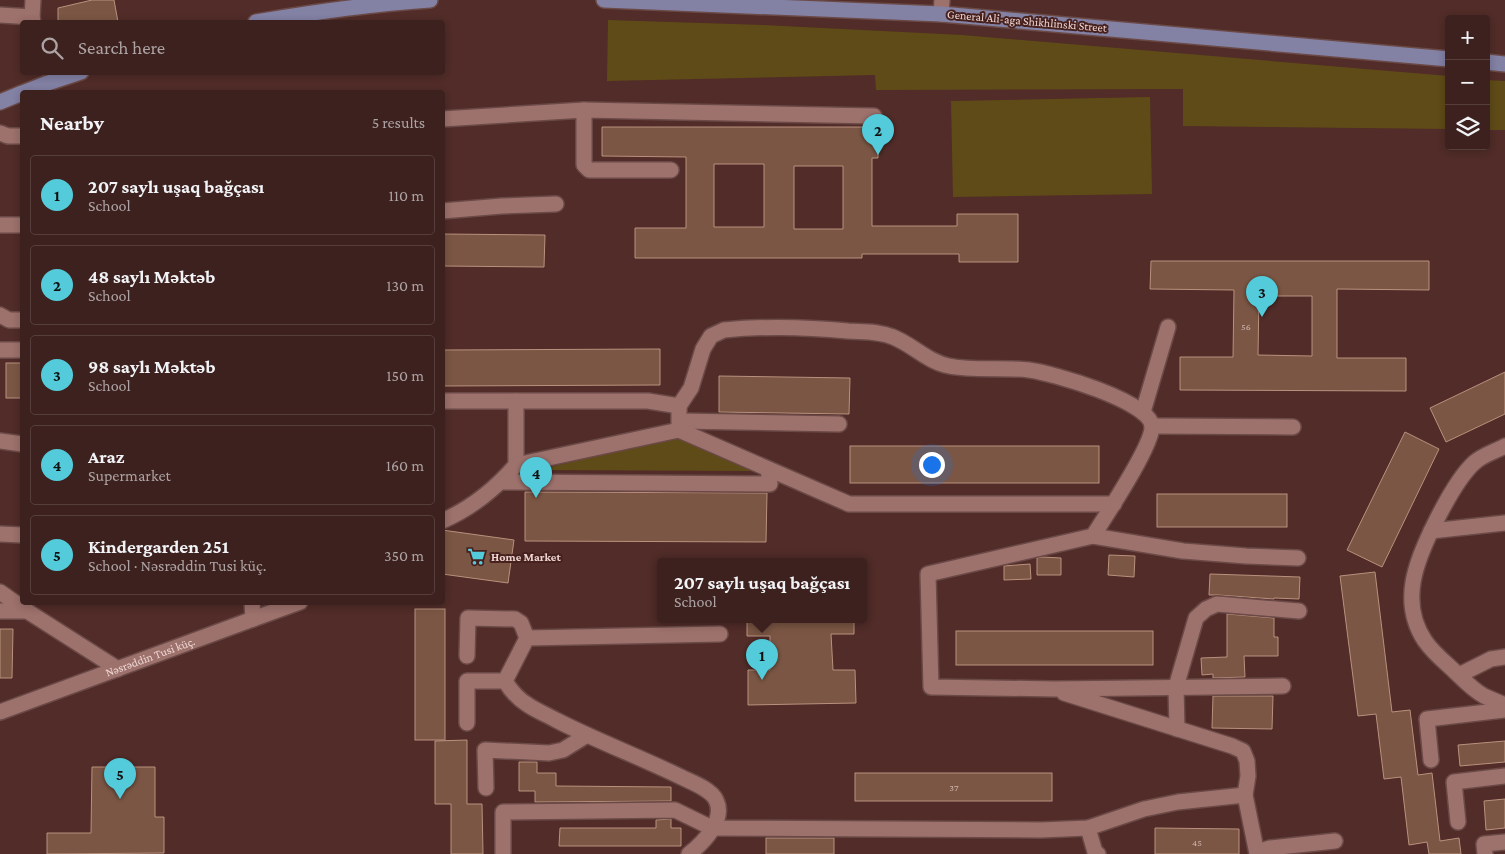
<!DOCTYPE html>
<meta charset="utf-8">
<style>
:root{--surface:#3d211e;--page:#482e2b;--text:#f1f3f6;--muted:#ada3a4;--line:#563e3c;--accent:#53cbda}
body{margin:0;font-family:"Crimson Pro",serif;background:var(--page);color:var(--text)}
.controls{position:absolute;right:15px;top:15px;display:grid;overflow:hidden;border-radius:5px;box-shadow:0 2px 8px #0003}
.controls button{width:45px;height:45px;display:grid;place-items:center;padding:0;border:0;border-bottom:1px solid var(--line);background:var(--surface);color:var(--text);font:25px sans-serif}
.you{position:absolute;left:931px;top:464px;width:18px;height:18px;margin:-12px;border:4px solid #fff;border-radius:50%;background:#1a73e8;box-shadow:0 0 0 8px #1a73e833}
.badge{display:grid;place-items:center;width:32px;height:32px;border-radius:50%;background:var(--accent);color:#111;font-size:16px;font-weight:700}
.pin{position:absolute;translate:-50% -41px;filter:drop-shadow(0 1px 2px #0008)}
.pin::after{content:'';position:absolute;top:26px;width:18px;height:15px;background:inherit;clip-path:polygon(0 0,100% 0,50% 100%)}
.popup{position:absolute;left:657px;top:558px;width:210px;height:65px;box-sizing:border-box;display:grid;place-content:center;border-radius:5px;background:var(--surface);filter:drop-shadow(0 1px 4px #0005);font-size:16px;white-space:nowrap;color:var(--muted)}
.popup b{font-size:19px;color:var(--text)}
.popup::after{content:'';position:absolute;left:50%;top:100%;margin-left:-10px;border:10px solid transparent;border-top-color:var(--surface)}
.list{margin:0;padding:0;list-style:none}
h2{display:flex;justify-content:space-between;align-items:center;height:65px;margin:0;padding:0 20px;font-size:21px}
h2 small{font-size:16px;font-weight:400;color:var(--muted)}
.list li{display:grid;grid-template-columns:32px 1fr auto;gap:15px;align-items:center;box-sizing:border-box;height:80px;margin:0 10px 10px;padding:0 10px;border:1px solid var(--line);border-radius:5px}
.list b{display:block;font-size:19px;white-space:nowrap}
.list p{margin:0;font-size:16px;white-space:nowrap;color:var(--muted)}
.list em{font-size:16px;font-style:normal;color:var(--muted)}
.icon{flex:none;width:28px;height:28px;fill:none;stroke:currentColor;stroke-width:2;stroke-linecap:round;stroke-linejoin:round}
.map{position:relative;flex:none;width:1505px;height:854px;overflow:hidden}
.search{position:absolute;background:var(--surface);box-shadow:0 2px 8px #0003;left:20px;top:20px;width:425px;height:55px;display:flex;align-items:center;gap:12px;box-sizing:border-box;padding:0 18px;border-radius:5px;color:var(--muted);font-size:19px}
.panel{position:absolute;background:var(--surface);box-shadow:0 2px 8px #0003;left:20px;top:90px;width:425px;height:515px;border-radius:5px}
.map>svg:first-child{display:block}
.green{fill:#5f4b17}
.building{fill:#7b5644;stroke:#ba917e;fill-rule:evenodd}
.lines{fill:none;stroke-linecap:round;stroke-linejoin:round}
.minor-casing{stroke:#6a4946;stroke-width:18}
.major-casing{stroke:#6a4946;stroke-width:18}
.minor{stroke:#9d716c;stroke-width:15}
.major{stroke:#8381a4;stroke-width:15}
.labels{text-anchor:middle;stroke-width:4;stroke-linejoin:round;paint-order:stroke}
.number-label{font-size:10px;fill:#d2b5ae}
.street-label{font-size:12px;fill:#efd5d2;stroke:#46211e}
.poi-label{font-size:12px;font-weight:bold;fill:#efd5d2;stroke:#46211e;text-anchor:start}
</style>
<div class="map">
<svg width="1505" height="854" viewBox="0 0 1505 854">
<rect width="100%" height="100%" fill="#512c28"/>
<g class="green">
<polygon points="608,20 763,25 962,35 1449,76 1449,129 1183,126 1183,89 876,90 875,75 607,81"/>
<polygon points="1486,80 1505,81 1505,130 1486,130"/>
<polygon points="1150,97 1152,194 953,197 951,101"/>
<polygon points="675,436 757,471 539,470"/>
</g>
<g class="building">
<polygon points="92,0 114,0 118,22 58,22 58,8"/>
<path d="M602 127H878V158H872V226H957V214H1018V262H959V254H862V258H635V228H686V157L602 156ZM714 164H764V227H714ZM794 166H843V229H794Z"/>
<polygon points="442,234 545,235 544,267 442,266"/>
<path d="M1151 261H1429V290L1337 289V358H1406V391L1180 390V357H1233L1234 290 1150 289ZM1259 296H1312V356L1258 355Z"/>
<polygon points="660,349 660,385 442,386 442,350"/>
<rect x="6" y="363" width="16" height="35"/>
<polygon points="1505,372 1505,414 1446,442 1430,408"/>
<polygon points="719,376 850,378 849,414 719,412"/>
<polygon points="1405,432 1439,449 1382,567 1347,550"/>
<rect x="850" y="446" width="249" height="37"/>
<polygon points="525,492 767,493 766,542 525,541"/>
<rect x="1157" y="494" width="130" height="33"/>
<polygon points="442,530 514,540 508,583 442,574"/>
<polygon points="1109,555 1135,556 1134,577 1108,575"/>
<polygon points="1042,557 1061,558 1061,575 1037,575 1037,558"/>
<polygon points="1030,564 1031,579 1004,580 1004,566"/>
<polygon points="1375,572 1392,712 1410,710 1418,775 1432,773 1440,841 1459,838 1461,854 1429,854 1427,842 1409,845 1401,777 1384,779 1376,714 1358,716 1340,576"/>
<polygon points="1210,574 1300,577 1299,599 1274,598 1274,599 1218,595 1209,595"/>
<rect x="415" y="609" width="30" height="131"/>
<polygon points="1227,614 1274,618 1274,637 1278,637 1278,656 1244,656 1245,677 1213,678 1213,674 1202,675 1201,658 1227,657"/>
<polygon points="747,619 854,619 854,634 831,634 833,670 855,670 856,703 748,705 748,670 770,670 770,636 747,636"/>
<polygon points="0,629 13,629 12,678 0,678"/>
<rect x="956" y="631" width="197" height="34"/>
<polygon points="1213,696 1273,696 1272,729 1212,728"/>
<polygon points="467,740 467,804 482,804 483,854 451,854 451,804 435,804 435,741"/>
<polygon points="1505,741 1505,762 1460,766 1458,745"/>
<polygon points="519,762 537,762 537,773 556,773 556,786 671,787 671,801 535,802 535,791 519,791"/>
<polygon points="92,767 155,767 155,817 164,817 164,853 47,854 47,833 91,833"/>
<rect x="855" y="773" width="197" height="28"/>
<polygon points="1505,799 1505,828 1486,830 1484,801"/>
<polygon points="671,819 671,828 681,828 681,846 559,846 560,828 656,828 656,820"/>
<polygon points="1155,828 1239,829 1239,854 1155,854"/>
<rect x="766" y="838" width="68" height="16"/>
</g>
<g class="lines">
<defs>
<g id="minor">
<polyline points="941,14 942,0"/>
<polyline points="0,15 32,17 33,22"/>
<polyline points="32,17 33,0"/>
<polyline points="584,110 584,165 589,170 671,170"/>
<polyline points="442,119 584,110 874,116"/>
<polyline points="0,133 8,136 22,136"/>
<polyline points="442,211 502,206 556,204"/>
<polyline points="0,225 19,225"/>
<polyline points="0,315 9,320 22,320"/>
<polyline points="0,350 22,350"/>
<polyline points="442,401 516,401"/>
<path d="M679 406 691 388 703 349 711 336 724 330C765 326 807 327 848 331 863 332 879 331 893 337 913 345 928 362 949 366 974 371 1004 367 1029 370 1052 373 1150 401 1152 426 1153 445 1105 517 1093 536L928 574 931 687 1055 689 1283 686"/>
<polyline points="1143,412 1168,327"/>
<polyline points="680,421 839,424"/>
<polyline points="1152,426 1293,427"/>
<polyline points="0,441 22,444"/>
<path d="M1505 446C1496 451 1483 455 1475 462 1460 475 1444 505 1435 523 1416 561 1399 602 1425 641 1432 651 1441 659 1449 666 1460 676 1471 689 1484 696 1491 699 1498 702 1505 705"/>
<polyline points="516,465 516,401 648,401 679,406 679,430"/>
<polyline points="501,482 770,484 768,469"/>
<path d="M442 521C470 509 496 488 516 465L679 430 849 504H1114"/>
<polyline points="1431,531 1505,523"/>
<polyline points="0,534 22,535"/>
<polyline points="1093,536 1183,551 1246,556 1298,558"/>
<polyline points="0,592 27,611 118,669"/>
<polyline points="252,602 253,619"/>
<polyline points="0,611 27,611"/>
<polyline points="467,656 468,618 515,619 521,623 527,638"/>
<polyline points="1459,675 1491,659 1505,657"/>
<polyline points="1064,693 1232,746 1243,751 1247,761 1248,776 1245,795 1257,854"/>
<path id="s1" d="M0 712 253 619 300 602"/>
<polyline points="467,723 467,681 505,681"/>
<polyline points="1177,729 1176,687 1196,618 1206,609 1217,604 1299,611"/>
<polyline points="1431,760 1427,719 1505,710"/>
<polyline points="486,788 485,750 549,753 563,750 587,735"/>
<polyline points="1458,822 1454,782 1505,776"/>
<polyline points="1088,828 1095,852 1098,854"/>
<polyline points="1257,852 1270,848 1335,841"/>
<polyline points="503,854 503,812 675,810 712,828 1041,830 1088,828 1144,809 1178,802 1245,795"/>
<path d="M689 854C703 843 726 820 716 800 711 789 691 782 681 777 640 757 597 741 556 720 547 715 537 711 528 705 518 699 511 691 505 681L527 638 720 634"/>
<polyline points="1485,854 1484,844 1505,842"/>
</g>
<g id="major">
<polyline points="604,0 941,14 1449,59"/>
<path d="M256 22C314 12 371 4 430 0"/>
<polyline points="1486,62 1505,64"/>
<polyline points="25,92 48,83 81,72"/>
<polyline points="0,102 22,93"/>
</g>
</defs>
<use href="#minor" class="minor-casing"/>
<use href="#major" class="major-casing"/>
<use href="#minor" class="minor"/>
<use href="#major" class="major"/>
</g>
<defs>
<symbol id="supermarket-bare" viewBox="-9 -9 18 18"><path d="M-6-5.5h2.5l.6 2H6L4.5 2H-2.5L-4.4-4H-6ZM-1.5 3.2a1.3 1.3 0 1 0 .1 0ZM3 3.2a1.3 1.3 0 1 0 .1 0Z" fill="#53cbda" stroke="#46211e" stroke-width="2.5" paint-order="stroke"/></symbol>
</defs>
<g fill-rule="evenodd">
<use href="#supermarket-bare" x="464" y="544" width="25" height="25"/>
</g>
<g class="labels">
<g class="number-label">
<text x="1246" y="330">56</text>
<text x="954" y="791">37</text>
<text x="1197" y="846">45</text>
</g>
<g class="street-label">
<text transform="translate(1027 21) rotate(5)" y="4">General Ali-aga Shikhlinski Street</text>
<text dy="4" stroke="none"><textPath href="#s1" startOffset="160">Nəsrəddin Tusi küç.</textPath></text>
</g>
<g class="poi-label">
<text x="491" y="561">Home Market</text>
</g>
</g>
</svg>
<div class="controls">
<button>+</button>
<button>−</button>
<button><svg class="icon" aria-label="layers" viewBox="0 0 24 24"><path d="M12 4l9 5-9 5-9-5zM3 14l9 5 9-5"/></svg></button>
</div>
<div class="you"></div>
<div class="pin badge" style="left:762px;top:680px">1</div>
<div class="popup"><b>207 saylı uşaq bağçası</b>School</div>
<div class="pin badge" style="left:878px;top:155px">2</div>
<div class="pin badge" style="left:1262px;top:317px">3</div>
<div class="pin badge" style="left:536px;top:498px">4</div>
<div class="pin badge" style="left:120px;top:799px">5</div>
<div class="search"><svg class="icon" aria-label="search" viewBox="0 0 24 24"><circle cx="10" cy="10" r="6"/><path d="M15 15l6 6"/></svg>Search here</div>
<section class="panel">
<h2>Nearby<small>5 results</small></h2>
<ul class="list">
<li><span class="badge">1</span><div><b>207 saylı uşaq bağçası</b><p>School</p></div><em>110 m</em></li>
<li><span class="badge">2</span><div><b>48 saylı Məktəb</b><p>School</p></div><em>130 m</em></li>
<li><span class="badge">3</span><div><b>98 saylı Məktəb</b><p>School</p></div><em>150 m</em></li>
<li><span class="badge">4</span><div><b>Araz</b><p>Supermarket</p></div><em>160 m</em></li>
<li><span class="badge">5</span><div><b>Kindergarden 251</b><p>School · Nəsrəddin Tusi küç.</p></div><em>350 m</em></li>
</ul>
</section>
</div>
